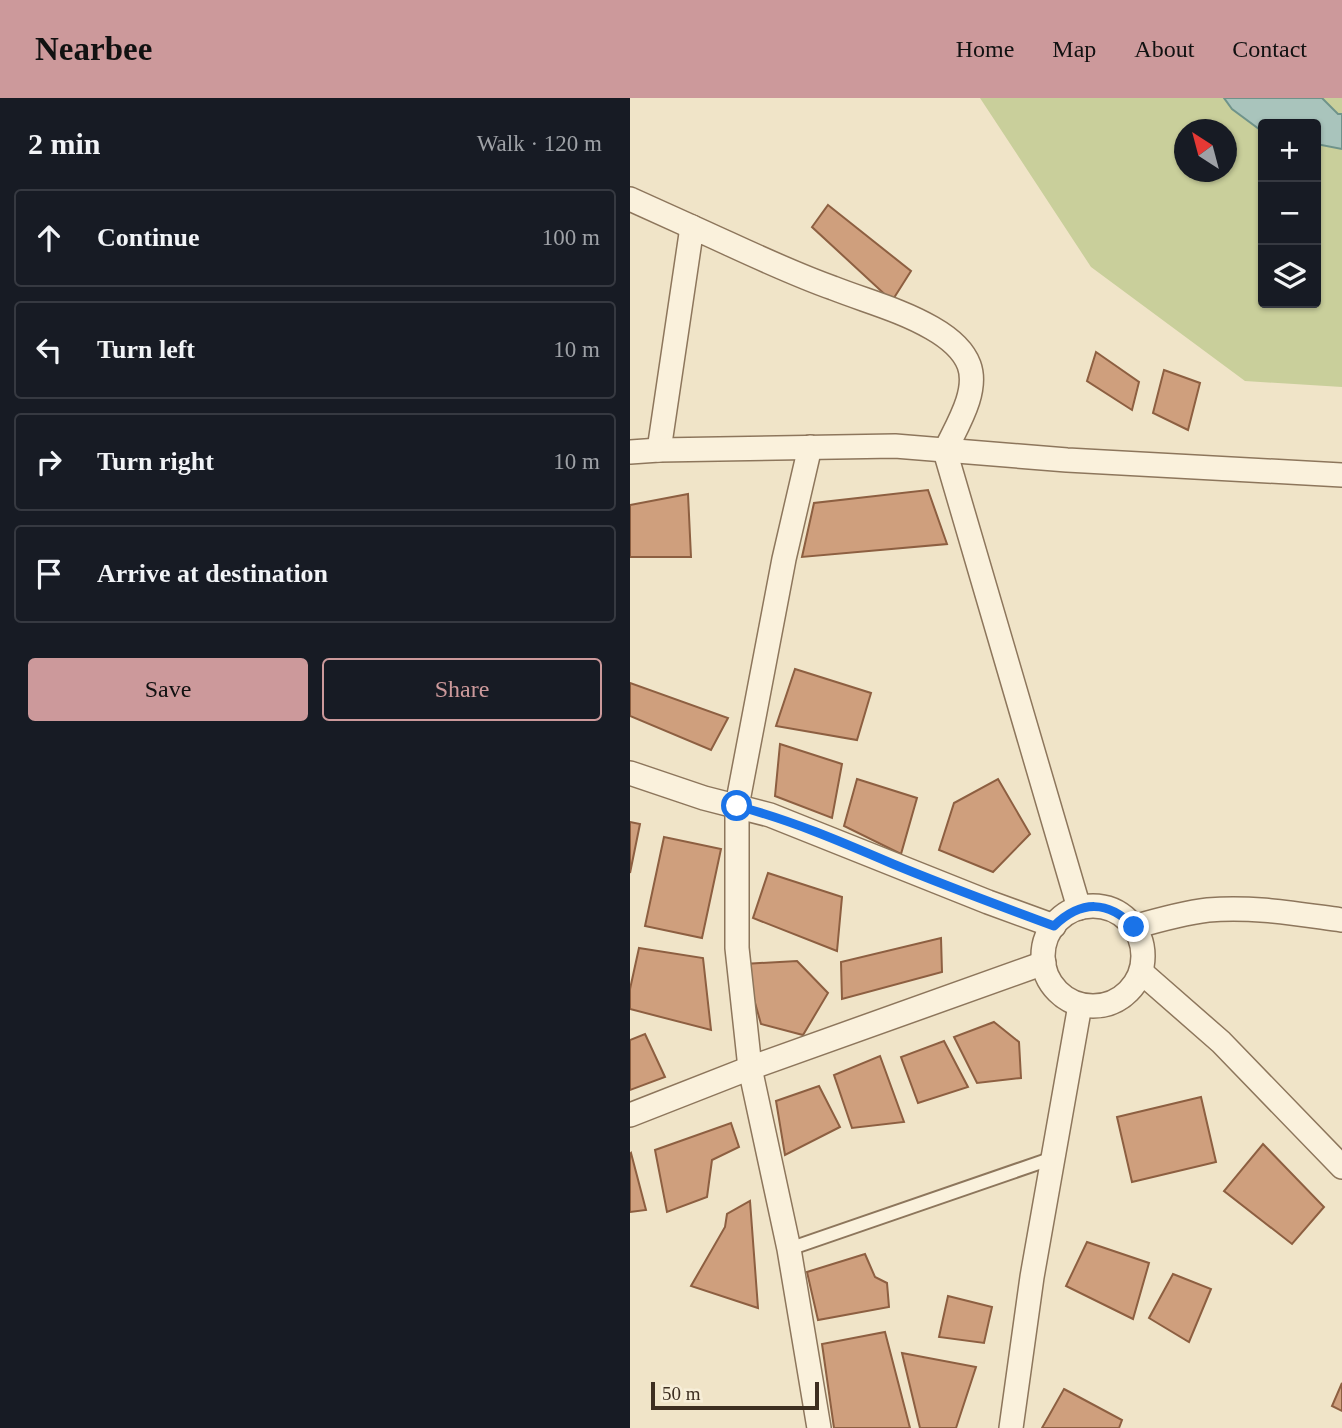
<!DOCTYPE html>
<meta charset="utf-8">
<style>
:root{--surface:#171b24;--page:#242831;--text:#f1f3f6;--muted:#9ea1a6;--line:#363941;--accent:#cc999b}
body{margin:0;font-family:"Times New Roman",serif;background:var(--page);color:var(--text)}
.controls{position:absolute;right:21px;top:21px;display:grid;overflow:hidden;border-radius:7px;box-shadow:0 2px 5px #0004}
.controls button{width:63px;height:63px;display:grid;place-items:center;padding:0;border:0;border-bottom:2px solid var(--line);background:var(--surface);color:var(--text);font:35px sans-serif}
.compass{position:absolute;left:544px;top:21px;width:63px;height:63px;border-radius:50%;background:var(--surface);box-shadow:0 2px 5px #0004;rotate:324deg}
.scale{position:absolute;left:21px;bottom:18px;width:168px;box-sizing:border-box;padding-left:7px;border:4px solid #3d2e20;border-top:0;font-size:19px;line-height:24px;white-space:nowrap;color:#3d2e20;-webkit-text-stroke:5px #f7eed8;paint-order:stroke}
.stop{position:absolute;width:21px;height:21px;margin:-16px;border:5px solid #1a73e8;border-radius:50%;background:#fff}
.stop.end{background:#1a73e8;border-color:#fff;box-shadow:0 2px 7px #0008}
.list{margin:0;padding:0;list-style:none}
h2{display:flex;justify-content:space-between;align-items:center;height:91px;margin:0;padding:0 28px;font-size:30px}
h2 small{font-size:23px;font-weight:400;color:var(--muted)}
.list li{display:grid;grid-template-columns:46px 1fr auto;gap:21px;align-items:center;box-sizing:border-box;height:98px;margin:0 14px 14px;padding:0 14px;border:2px solid var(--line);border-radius:7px}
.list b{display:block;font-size:26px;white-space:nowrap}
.list em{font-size:23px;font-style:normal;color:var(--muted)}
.actions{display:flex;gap:14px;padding:21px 28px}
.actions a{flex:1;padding:16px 0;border:2px solid var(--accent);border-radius:7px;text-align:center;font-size:24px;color:var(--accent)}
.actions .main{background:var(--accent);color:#111}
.icon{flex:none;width:38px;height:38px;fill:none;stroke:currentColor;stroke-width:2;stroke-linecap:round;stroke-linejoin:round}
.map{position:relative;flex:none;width:712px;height:1330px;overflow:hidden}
header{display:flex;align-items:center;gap:42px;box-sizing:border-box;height:98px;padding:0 35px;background:var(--accent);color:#111}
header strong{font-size:33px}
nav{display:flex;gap:38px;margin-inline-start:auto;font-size:24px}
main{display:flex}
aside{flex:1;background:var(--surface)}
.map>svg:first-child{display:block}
.green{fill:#c9cf9b;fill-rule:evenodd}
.water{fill:#a9c4bc;stroke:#6f938a;stroke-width:2}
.building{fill:#cf9f7d;stroke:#8d5f41;stroke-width:2}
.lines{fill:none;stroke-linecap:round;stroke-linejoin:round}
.lane-casing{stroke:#8d765c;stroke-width:16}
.street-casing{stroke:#8d765c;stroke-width:26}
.lane{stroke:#faf1dc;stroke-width:12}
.street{stroke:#faf1dc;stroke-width:23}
.route{stroke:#1a73e8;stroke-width:9}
</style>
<header>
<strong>Nearbee</strong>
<nav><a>Home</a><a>Map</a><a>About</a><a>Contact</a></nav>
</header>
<main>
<aside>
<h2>2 min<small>Walk · 120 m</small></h2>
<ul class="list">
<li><svg class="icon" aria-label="ahead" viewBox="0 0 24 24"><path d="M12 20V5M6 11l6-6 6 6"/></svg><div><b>Continue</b></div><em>100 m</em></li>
<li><svg class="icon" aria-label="left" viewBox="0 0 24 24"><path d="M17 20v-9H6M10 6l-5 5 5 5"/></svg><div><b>Turn left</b></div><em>10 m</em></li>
<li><svg class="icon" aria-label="right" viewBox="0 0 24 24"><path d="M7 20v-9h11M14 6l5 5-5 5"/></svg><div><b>Turn right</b></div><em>10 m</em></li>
<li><svg class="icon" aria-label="arrive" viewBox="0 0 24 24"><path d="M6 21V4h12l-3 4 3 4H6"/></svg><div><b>Arrive at destination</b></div></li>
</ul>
<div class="actions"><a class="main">Save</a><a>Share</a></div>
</aside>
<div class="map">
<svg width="712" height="1330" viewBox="0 0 712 1330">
<rect width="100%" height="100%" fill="#f0e4c8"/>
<path class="green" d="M350 0H712V289L615 283 461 169ZM633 26H686V205H633ZM554 32H596V74H554Z"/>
<polygon class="water" points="594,0 692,0 708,16 712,16 712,51 686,46 686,26 633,26 633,34 602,11"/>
<g class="building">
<polygon points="198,107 281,173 262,203 182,129"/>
<polygon points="466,254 509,284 502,312 457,283"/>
<polygon points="534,272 570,285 558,332 523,315"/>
<polygon points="298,392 317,446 172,459 184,405"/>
<polygon points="58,396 61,459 0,459 0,407"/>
<polygon points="165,571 241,595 227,642 146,628"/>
<polygon points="0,585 98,620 81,652 0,618"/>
<polygon points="150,646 212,666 202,720 145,698"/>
<polygon points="227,681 287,700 271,756 214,728"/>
<polygon points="368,681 400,736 363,774 309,752 324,705"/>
<polygon points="0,724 10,726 0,775"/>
<polygon points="34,739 91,751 72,840 15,828"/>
<polygon points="138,775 212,799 207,853 123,820"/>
<polygon points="311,840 312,874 212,901 211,864"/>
<polygon points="9,850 73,860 81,932 0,911 0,891"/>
<polygon points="167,863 198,895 173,937 131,926 114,866"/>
<polygon points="364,924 389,944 391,980 347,985 324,939"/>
<polygon points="15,936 35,979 0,992 0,942"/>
<polygon points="314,943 338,989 288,1005 271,959"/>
<polygon points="250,958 274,1024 222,1030 204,977"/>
<polygon points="189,988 210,1029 155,1057 146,1003"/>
<polygon points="571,999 586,1064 502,1084 487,1019"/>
<polygon points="101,1025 109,1049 82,1062 77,1099 37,1114 25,1052"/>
<polygon points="633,1046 694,1109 662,1146 594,1093"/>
<polygon points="1,1055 16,1112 0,1114 0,1056"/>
<polygon points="120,1103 128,1210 61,1188 95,1129 97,1116"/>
<polygon points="457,1144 519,1165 503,1221 436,1188"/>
<polygon points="235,1156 245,1179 257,1185 259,1209 188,1222 177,1174"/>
<polygon points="543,1176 581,1191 559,1244 519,1220"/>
<polygon points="318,1198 362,1209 354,1245 309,1239"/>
<polygon points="255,1234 280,1330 204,1330 192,1246"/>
<polygon points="272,1255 346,1269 326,1330 290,1330"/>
<polygon points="712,1285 712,1313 702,1308"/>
<polygon points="434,1291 492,1322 489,1330 412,1330"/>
</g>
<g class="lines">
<defs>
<polyline id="lane" points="159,1151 423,1060"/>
<g id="street">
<polyline points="0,101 62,129"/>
<polyline points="180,349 154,461 107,708 107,850 120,970 159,1151 189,1330"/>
<path d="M29 352 62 129C109 150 155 173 203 190 236 203 271 212 302 230 316 238 333 251 339 267 349 294 326 329 315 353L449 810"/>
<polyline points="0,354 29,352 265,348 437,362 712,377"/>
<polyline points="0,675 74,700 140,717 358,804 424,828"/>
<circle cx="463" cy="858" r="50"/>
<path d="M504 829C528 822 553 815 578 812 623 808 667 816 712 822"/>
<polyline points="511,874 591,944 712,1069"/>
<polyline points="0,1017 120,970 414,865"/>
<polyline points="381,1330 402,1179 450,907"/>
</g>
</defs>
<use href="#lane" class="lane-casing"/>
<use href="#street" class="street-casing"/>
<use href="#lane" class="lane"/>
<use href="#street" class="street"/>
</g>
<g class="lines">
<path class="route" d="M107 708C161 722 212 744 263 766 316 788 370 808 424 828 451 802 478 802 504 829"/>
</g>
</svg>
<div class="controls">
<button>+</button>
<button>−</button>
<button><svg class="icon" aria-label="layers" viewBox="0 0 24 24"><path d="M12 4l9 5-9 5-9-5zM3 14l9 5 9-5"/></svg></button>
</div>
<svg class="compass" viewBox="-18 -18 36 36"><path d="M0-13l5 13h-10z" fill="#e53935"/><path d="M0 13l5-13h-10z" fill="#9ea1a6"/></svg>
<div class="scale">50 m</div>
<div class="stop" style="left:107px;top:708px"></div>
<div class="stop end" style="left:504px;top:829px"></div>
</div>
</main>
